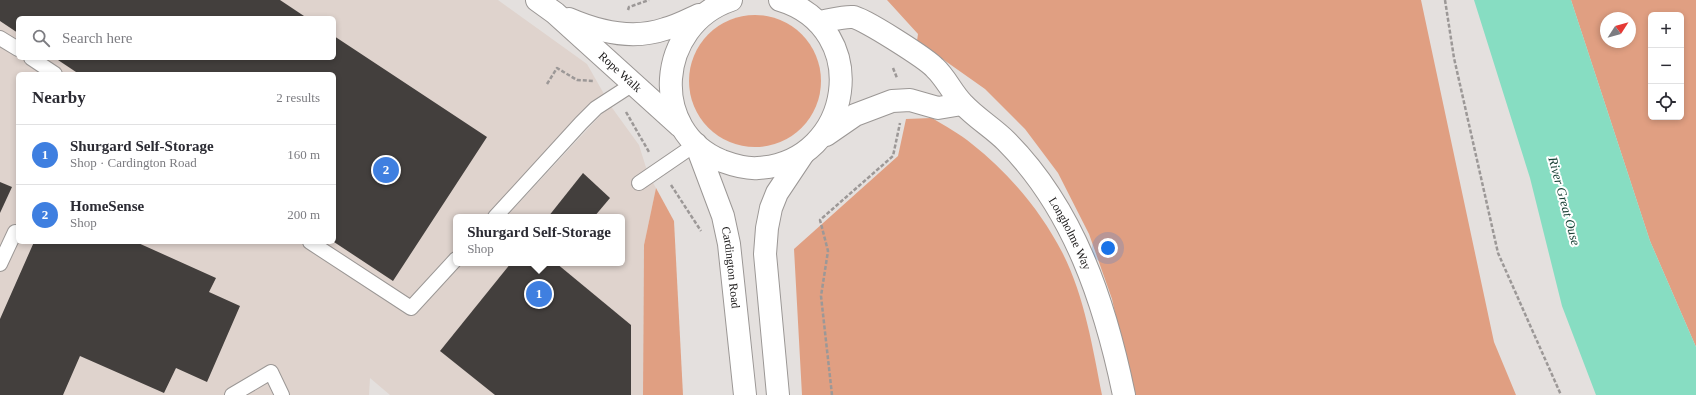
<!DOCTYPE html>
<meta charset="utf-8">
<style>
:root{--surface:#fff;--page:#f7f7f7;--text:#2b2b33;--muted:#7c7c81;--line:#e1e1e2;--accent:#db2777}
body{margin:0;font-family:"Times New Roman",serif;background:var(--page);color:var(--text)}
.controls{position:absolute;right:12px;top:12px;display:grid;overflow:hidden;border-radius:6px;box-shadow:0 2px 6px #0003}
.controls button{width:36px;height:36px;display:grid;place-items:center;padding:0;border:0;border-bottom:1px solid var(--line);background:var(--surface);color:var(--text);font:20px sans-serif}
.compass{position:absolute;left:1600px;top:12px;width:36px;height:36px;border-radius:50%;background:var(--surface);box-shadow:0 2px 6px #0003;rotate:54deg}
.you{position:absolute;left:1108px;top:248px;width:14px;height:14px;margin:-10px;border:3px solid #fff;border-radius:50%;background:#1a73e8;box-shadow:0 0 0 6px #1a73e833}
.badge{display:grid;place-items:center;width:26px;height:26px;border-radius:50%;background:var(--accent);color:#fff;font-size:13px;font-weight:700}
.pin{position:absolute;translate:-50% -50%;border:2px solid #fff;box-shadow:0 1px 4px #0006}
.popup{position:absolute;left:453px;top:214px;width:172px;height:52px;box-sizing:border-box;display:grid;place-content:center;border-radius:6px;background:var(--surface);filter:drop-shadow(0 1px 3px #0005);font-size:13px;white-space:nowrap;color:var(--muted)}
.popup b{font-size:15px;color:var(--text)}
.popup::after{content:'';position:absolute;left:50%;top:100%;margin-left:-8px;border:8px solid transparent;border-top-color:var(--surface)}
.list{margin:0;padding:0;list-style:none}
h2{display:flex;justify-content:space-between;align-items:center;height:52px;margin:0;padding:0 16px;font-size:17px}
h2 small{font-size:13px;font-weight:400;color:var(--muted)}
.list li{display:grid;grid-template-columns:26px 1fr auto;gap:12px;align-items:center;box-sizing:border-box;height:60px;padding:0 16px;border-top:1px solid var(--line)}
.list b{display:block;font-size:15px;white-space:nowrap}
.list p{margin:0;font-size:13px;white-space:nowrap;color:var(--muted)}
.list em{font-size:13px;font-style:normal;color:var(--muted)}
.icon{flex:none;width:22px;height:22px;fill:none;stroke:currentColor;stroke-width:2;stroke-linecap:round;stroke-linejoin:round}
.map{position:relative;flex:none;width:1696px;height:395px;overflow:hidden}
.search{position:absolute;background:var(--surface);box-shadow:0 2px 6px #0003;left:16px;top:16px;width:320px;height:44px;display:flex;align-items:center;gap:10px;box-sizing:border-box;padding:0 14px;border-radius:6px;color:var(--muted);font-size:15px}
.panel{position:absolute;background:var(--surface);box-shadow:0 2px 6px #0003;left:16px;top:72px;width:320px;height:172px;border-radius:6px}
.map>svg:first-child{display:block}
.built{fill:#dfd3cd;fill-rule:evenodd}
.green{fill:#e09f82;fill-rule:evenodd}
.water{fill:#87ddc2}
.building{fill:#433f3d}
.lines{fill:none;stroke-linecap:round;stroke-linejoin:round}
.lane-casing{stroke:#9b9795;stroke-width:16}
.primary-casing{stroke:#9b9795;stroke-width:24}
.path{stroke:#9c9897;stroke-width:2.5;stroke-dasharray:4 2;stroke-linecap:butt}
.lane{stroke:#fff;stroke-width:14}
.primary{stroke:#fff;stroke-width:22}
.labels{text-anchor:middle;stroke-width:4;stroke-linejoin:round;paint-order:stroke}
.street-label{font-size:12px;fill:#191717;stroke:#fff}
.water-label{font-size:13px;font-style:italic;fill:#194035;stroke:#fff}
</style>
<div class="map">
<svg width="1696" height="395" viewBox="0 0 1696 395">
<rect width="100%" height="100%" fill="#e4e0de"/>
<path class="built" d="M0 0H498L587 64 608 101 503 217H456V263H462L443 285 463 263H622V217H506L610 105 639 145 648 174 656 188 644 245 643 395H390L370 378 369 395H0ZM18 18H334V58H18ZM18 74H334V242H18Z"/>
<g class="green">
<polygon points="887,0 1421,0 1494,342 1516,395 1133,395 1112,299 1089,234 1058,173 1025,129 985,89 917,41 918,34"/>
<path d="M1571 0H1696V347L1650 241ZM1651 15H1681V117H1651ZM1606 18H1630V42H1606Z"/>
<circle cx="755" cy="81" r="66"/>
<path d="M932 118C945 126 960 134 972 144 1009 173 1041 211 1062 252 1084 294 1093 349 1102 395H802L794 249 898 156 906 119Z"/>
<polygon points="656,188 674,221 683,395 643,395 644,245"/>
</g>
<polygon class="water" points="1474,0 1571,0 1650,241 1696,347 1696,395 1596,395 1562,306 1530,178"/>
<g class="building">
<polygon points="0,0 280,0 307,18 18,18 18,33 0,21"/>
<polygon points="334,36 487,137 393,281 334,242 334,74 79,74 55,58 334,58"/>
<polygon points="583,173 610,198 594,217 548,217"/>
<polygon points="0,182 12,187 0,213"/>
<polygon points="34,242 136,242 216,278 209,292 240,306 207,382 176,368 164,393 80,356 63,395 0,395 0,319"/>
<polygon points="511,263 556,263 631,325 631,395 495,395 440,351"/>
</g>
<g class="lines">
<defs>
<g id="lane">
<polyline points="0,38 18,49"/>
<polyline points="31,58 55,74"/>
<polyline points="639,183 696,144"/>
<polyline points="495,217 581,123 596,108 633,84"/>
<polyline points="310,242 411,308 456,259"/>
<polyline points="0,264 15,232"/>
<polyline points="232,395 271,372 282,395"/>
</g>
<g id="primary">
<path id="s1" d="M537 0 555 13 680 126"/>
<path d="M731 0C657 25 648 131 722 161 733 165 746 169 758 168 854 162 873 28 780 0"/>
<path d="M569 19C599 32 633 40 665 29 677 26 688 20 699 15"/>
<path id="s2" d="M818 22C828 21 843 16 853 17 863 18 927 59 935 68 946 78 952 93 963 104 976 118 993 128 1006 141 1074 209 1105 303 1124 395"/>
<polyline points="826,135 855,115 892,101 910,100 938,108 962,104"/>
<path id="s3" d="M696 144 723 216 729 244 745 395"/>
<polyline points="778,395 765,254 767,228 771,208 777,193 803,154"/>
</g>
</defs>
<use href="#lane" class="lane-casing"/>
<use href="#primary" class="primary-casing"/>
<g class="path">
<polyline points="1445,0 1454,58 1498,253 1561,395"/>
<polyline points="628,10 629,7 649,0"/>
<polyline points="893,68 897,78"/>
<polyline points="547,84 557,68 577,80 593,81"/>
<polyline points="626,112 649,152"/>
<polyline points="671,185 701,231"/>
<polyline points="832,395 821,296 828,251 820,220 893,156 900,123"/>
</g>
<use href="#lane" class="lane"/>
<use href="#primary" class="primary"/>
</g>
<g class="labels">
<g class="street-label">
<text dy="4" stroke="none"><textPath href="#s1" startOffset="110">Rope Walk</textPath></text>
<text dy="4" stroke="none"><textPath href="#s2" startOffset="348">Longholme Way</textPath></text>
<text dy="4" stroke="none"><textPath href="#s3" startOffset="129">Cardington Road</textPath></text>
</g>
<g class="water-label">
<text transform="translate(1565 201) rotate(75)" y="5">River Great Ouse</text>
</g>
</g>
</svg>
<div class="controls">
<button>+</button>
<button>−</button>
<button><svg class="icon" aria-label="locate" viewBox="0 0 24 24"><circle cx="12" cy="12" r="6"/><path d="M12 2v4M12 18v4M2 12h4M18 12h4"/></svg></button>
</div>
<svg class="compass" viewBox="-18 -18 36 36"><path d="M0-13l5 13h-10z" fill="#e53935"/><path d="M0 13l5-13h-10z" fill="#7c7c81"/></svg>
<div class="you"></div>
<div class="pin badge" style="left:539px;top:294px;background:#3f7fe0">1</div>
<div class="popup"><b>Shurgard Self-Storage</b>Shop</div>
<div class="pin badge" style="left:386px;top:170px;background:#3f7fe0">2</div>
<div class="search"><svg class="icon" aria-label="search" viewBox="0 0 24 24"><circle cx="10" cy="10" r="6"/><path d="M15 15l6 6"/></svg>Search here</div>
<section class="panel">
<h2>Nearby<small>2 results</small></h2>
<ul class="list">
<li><span class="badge" style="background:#3f7fe0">1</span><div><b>Shurgard Self-Storage</b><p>Shop · Cardington Road</p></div><em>160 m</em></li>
<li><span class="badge" style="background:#3f7fe0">2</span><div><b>HomeSense</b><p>Shop</p></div><em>200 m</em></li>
</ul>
</section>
</div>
